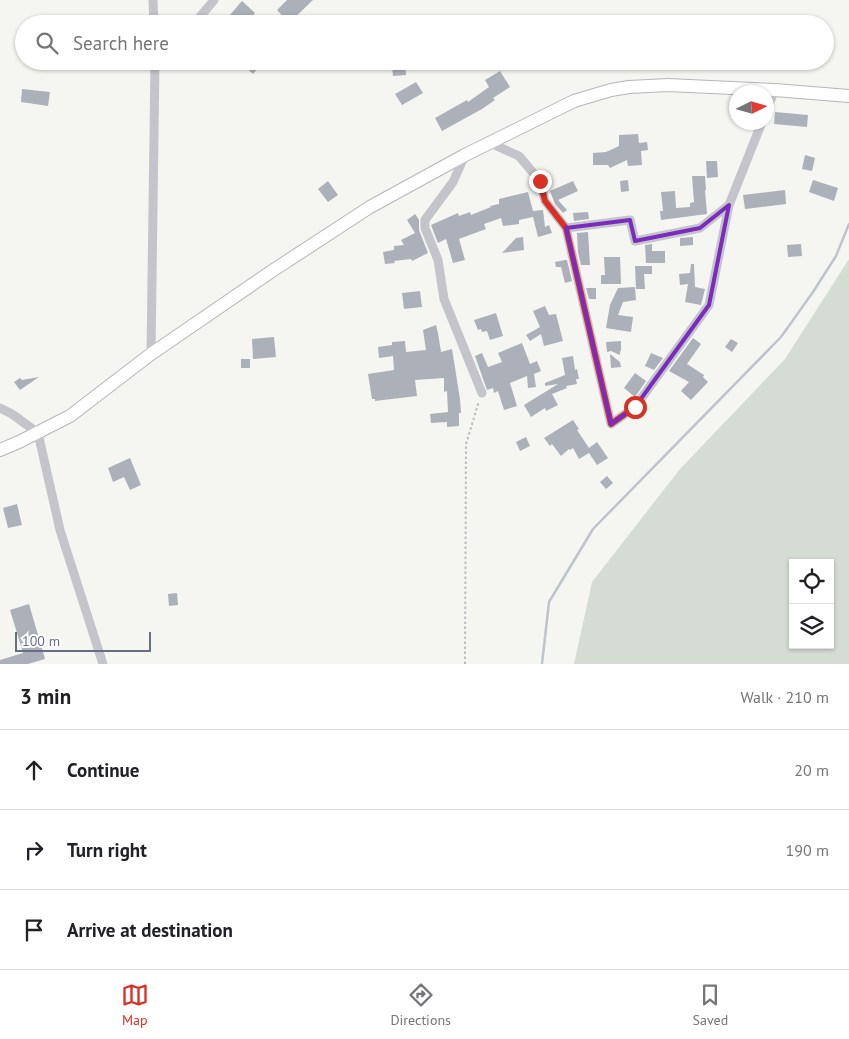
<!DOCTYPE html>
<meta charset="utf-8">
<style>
:root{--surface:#fff;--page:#f2f2f2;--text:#202124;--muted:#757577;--line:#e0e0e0;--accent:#d93025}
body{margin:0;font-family:"PT Sans",sans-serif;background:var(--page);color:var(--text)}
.controls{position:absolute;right:15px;bottom:15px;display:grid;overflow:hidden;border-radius:0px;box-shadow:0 1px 4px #0004}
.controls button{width:45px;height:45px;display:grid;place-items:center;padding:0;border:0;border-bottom:1px solid var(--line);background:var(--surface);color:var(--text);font:25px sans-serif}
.compass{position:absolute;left:729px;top:85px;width:45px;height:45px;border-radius:50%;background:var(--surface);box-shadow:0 1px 4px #0004;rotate:85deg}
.scale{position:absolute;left:15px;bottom:12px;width:136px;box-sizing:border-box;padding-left:5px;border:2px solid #666e82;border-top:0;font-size:14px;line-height:18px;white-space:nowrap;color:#666e82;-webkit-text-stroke:4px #fff;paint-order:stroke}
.stop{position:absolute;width:15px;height:15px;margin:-11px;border:4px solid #d93025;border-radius:50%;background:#fff}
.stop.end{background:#d93025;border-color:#fff;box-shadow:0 1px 5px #0008}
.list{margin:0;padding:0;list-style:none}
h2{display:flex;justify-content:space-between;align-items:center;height:65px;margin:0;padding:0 20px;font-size:21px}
h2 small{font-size:16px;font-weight:400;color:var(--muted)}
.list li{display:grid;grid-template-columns:32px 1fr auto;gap:15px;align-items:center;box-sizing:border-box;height:80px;padding:0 20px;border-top:1px solid var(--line)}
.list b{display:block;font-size:19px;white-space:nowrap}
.list em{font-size:16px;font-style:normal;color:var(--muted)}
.icon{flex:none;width:28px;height:28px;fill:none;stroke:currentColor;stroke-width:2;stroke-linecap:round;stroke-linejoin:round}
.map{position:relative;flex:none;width:849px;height:664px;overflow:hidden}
.search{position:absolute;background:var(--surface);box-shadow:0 1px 4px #0004;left:15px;right:15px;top:15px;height:55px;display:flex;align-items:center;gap:12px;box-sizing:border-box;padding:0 18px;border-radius:28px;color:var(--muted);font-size:19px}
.sheet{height:305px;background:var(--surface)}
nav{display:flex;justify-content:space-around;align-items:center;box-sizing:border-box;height:70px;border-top:1px solid var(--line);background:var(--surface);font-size:14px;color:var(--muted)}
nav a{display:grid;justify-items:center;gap:2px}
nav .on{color:var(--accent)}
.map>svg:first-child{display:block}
.green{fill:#d5dcd4;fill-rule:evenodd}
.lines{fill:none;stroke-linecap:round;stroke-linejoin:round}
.stream{stroke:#bdc4cc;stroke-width:2.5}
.building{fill:#acb0b8}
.highway-casing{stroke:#b4b6ba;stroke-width:14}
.path{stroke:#bbbcbf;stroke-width:2;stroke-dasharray:2.5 2.5;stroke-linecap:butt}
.minor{stroke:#c4c5ca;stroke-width:9}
.highway{stroke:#fff;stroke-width:12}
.route{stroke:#d93025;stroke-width:6}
.marked{fill:none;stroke:#7b2cbf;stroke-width:4;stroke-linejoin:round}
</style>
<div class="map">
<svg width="849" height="664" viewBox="0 0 849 664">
<rect width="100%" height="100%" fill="#f5f6f2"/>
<path class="green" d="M849 259V664H574L592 582 680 469 785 359ZM793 563H830V645H793Z"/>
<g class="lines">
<polyline class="stream" points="542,664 549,602 593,529 781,337 813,292 836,256 849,224"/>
</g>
<g class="building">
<polygon points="287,0 313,0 289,23 277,10"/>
<polygon points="242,1 255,13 246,24 222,24"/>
<polygon points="239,61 264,61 253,74"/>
<polygon points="405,64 406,75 393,76 392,66"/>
<polygon points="500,71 510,87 493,98 495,100 482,109 442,131 435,118 467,100 468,102 489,87 485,80"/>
<polygon points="416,82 423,93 402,105 395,94"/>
<polygon points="22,89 50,92 48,106 21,102"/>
<polygon points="775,112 808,115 807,127 774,124"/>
<polygon points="638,134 639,143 647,142 648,150 641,151 642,165 628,166 627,160 610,168 608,165 593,165 593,153 606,152 619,146 619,135"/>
<polygon points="805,155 815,158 812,171 802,169"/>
<polygon points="706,161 717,161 718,177 707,178"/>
<polygon points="692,176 705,176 706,190 705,190 707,214 661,220 660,211 663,211 661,192 675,191 676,208 690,207 690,203 694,202"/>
<polygon points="628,180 629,191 621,192 620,181"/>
<polygon points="813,180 838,188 834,201 809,192"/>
<polygon points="328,181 338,195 328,202 318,189"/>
<polygon points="573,181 578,191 558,200 567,210 563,213 555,204 550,191"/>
<polygon points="785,190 786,204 745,209 743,195"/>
<polygon points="528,192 533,211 543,210 545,227 549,225 552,233 538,237 533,217 519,220 519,224 503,226 501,218 484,224 486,229 459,239 465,260 453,263 446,239 438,243 431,225 458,213 459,216 470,212 471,215 491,207 490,206 499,204 499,199"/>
<polygon points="588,212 589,219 574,221 573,213"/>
<polygon points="415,214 419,220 419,230 428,253 412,261 411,259 394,261 395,263 385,264 383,252 394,250 394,246 404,245 401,240 415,233 407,220"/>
<polygon points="588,232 590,265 581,265 578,252 577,233"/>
<polygon points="523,237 524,250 502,253 516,238"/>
<polygon points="693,237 693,245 680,246 680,238"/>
<polygon points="652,244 652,251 665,251 665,263 646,263 645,245"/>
<polygon points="801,244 802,256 788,257 787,245"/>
<polygon points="604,257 620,257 621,284 601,284 601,275 605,275"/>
<polygon points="565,260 567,260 572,281 565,283 561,267 556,267 555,262"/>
<polygon points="691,264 694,264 695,287 705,289 701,305 685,302 688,284 680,285 679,274 690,273"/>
<polygon points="635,266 652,266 652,274 644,274 645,289 636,289"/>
<polygon points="635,287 636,300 623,302 618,315 633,317 631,332 606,328 610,305 618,288"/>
<polygon points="586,288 596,288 596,299 589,299"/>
<polygon points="420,291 422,307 404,309 402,293"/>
<polygon points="545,306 549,315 556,314 563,341 544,346 541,334 530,341 526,335 540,327 533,311"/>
<polygon points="496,313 503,336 490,340 487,331 482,332 481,329 478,330 474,320"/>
<polygon points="436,325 438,333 441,352 452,349 460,399 461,413 459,413 459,426 447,427 447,422 431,423 430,414 448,412 447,391 444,392 444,378 415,380 417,396 375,401 375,399 372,399 368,374 394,370 393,356 379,358 378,347 392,345 392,342 405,341 406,352 426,350 423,330"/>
<polygon points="274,337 276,357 253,359 252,339"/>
<polygon points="693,338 701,344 687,364 704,375 703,377 708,382 691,400 681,391 689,382 669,371"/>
<polygon points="731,339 738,343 732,352 725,347"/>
<polygon points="621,341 621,351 620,351 620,355 611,351 607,352 606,342"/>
<polygon points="522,343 530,364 537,361 541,371 534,374 536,387 528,388 527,376 510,383 517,406 504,410 498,391 494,393 493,388 487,390 475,356 482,353 488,367 502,362 498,353"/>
<polygon points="651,353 663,358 654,370 645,366"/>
<polygon points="610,354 620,362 621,367 611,368"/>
<polygon points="573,356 575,370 577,369 579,379 576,379 577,384 566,386 567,388 552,394 558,405 546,411 545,408 531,417 524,405 558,384 545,386 545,383 565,375 562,358"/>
<rect x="241" y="359" width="9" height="9"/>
<polygon points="635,373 646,381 635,397 624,388"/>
<polygon points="39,377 20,390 14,382 20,378 22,380"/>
<polygon points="573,420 579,429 577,430 589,448 597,442 608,458 597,465 589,453 579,459 573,448 570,450 569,449 561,456 552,444 550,446 544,438"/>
<polygon points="526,437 530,446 520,451 516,442"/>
<polygon points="130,458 141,485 130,490 124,477 113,482 108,468"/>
<polygon points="607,476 613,483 606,489 600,482"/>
<polygon points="17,504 22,525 8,528 3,508"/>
<polygon points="177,593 178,605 169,606 168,594"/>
<polygon points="29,604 45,659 28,664 0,664 0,660 23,653 10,610"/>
</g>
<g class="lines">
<defs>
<polyline id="highway" points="0,450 19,442 70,416 151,354 272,271 370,207 465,155 574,101 611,90 629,87 668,85 775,90 849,96"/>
</defs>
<use href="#highway" class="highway-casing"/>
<polyline class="path" points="465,664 466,444 479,401"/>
<g class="minor">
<polyline points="153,0 154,24"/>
<polyline points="194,24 214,0"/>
<polyline points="766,111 775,90"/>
<polyline points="490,143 519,156 540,181 545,201 566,228 630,220 635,241 700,228 729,205 762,122"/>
<polyline points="465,155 453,182 425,220 425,228 438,260 444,299 482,393"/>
<polyline points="566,228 611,424 635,407 709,305 729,205"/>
<polyline points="151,354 155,61"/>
<polyline points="0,408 12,414 38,433 60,530 103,664"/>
</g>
<use href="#highway" class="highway"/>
</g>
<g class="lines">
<polyline class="route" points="540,181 545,201 566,228 611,424 635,407"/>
</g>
<path class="marked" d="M729 205 709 305 635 407 611 424 566 228 630 220 635 241 700 228Z"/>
</svg>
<div class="controls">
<button><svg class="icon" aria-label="locate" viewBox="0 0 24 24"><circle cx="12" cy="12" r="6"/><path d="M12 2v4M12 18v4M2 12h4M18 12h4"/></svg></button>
<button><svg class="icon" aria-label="layers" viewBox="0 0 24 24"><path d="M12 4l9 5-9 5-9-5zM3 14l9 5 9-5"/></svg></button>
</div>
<svg class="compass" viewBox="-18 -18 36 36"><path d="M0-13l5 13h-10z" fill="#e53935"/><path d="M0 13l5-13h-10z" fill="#757577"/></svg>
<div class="scale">100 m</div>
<div class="stop" style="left:635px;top:407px"></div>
<div class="stop end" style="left:540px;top:181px"></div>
<div class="search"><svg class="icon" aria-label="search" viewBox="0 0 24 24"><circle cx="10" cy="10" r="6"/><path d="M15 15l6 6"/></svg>Search here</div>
</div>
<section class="sheet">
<h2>3 min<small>Walk · 210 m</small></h2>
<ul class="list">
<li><svg class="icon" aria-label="ahead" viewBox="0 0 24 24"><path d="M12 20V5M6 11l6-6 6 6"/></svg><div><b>Continue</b></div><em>20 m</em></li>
<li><svg class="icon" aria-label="right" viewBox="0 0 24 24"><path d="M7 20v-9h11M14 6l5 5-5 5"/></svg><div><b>Turn right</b></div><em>190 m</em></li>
<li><svg class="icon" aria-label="arrive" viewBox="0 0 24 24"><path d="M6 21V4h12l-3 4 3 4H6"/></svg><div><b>Arrive at destination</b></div></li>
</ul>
</section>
<nav>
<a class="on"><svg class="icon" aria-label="map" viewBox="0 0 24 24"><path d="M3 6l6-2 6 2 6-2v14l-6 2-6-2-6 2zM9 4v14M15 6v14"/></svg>Map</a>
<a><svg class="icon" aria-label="directions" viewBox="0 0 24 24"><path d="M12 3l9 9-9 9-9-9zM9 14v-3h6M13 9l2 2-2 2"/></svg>Directions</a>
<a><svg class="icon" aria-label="saved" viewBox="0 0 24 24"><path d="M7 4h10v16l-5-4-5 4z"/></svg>Saved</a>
</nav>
